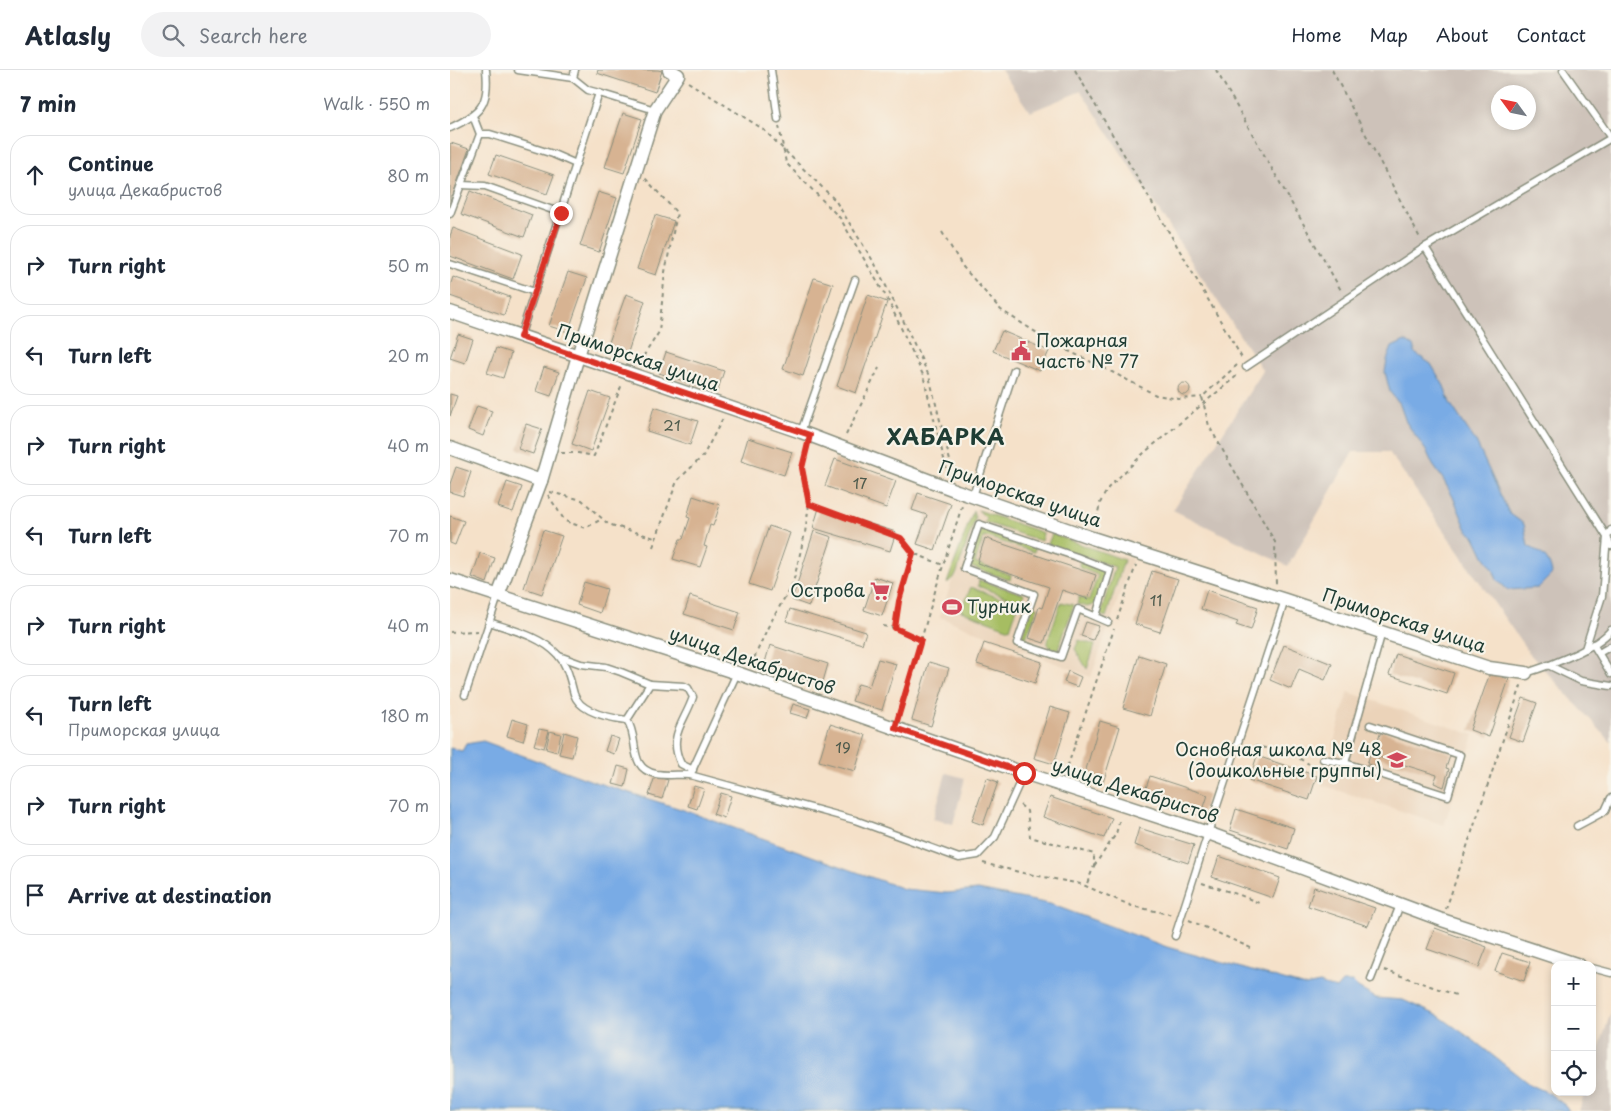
<!DOCTYPE html>
<meta charset="utf-8">
<style>
:root{--surface:#fff;--page:#f2f2f3;--text:#1f2937;--muted:#747a83;--line:#e0e1e3}
body{margin:0;font-family:"Playpen Sans",sans-serif;background:var(--page);color:var(--text)}
.controls{position:absolute;right:15px;bottom:15px;display:grid;overflow:hidden;border-radius:10px;box-shadow:0 2px 8px #0003}
.controls button{width:45px;height:45px;display:grid;place-items:center;padding:0;border:0;border-bottom:1px solid var(--line);background:var(--surface);color:var(--text);font:25px sans-serif}
.compass{position:absolute;left:1041px;top:15px;width:45px;height:45px;border-radius:50%;background:var(--surface);box-shadow:0 2px 8px #0003;rotate:303deg}
.stop{position:absolute;width:15px;height:15px;margin:-11px;border:4px solid #d93025;border-radius:50%;background:#fff}
.stop.end{background:#d93025;border-color:#fff;box-shadow:0 1px 5px #0008}
.list{margin:0;padding:0;list-style:none}
h2{display:flex;justify-content:space-between;align-items:center;height:65px;margin:0;padding:0 20px;font-size:21px}
h2 small{font-size:16px;font-weight:400;color:var(--muted)}
.list li{display:grid;grid-template-columns:32px 1fr auto;gap:15px;align-items:center;box-sizing:border-box;height:80px;margin:0 10px 10px;padding:0 10px;border:1px solid var(--line);border-radius:20px}
.list b{display:block;font-size:19px;white-space:nowrap}
.list p{margin:0;font-size:16px;white-space:nowrap;color:var(--muted)}
.list em{font-size:16px;font-style:normal;color:var(--muted)}
.icon{flex:none;width:28px;height:28px;fill:none;stroke:currentColor;stroke-width:2;stroke-linecap:round;stroke-linejoin:round}
.map{position:relative;flex:none;width:1161px;height:1041px;overflow:hidden}
header{display:flex;align-items:center;gap:30px;box-sizing:border-box;height:70px;padding:0 25px;background:var(--surface);border-bottom:1px solid var(--line)}
header strong{font-size:24px}
nav{display:flex;gap:28px;margin-inline-start:auto;font-size:18px}
.search{width:350px;height:45px;background:var(--page);display:flex;align-items:center;gap:12px;box-sizing:border-box;padding:0 18px;border-radius:28px;color:var(--muted);font-size:19px}
main{display:flex}
aside{flex:1;background:var(--surface)}
.map>svg:first-child{display:block}
.built{fill:#ebd3b9}
.industrial{fill:#cdc2b9;fill-rule:evenodd}
.green{fill:#a6bd62;stroke:#627d4b}
.water{fill:#79abe5;stroke:#4c748c}
.building{fill:#d7b392}
.lines{fill:none;stroke-linecap:round;stroke-linejoin:round}
.service-casing{stroke:#8a8f7e;stroke-width:9}
.minor-casing{stroke:#8a8f7e;stroke-width:15}
.path{stroke:#8a8f7e;stroke-width:2;stroke-dasharray:4 4;stroke-linecap:butt}
.service{stroke:#fff;stroke-width:6}
.minor{stroke:#fff;stroke-width:12}
.route{stroke:#d93025;stroke-width:6}
.labels{text-anchor:middle;stroke-width:4.5;stroke-linejoin:round;paint-order:stroke}
.number-label{font-size:15px;fill:#4d5a4c}
.poi-label{font-size:18px;fill:#1f3d34;stroke:#f7f3e8;text-anchor:start}
.street-label{font-size:18px;fill:#1f3d34;stroke:#f7f3e8}
.district-label{font-size:22px;font-weight:bold;letter-spacing:1px;fill:#1f3d34;stroke:#f7f3e8}
</style>
<header>
<strong>Atlasly</strong>
<div class="search"><svg class="icon" aria-label="search" viewBox="0 0 24 24"><circle cx="10" cy="10" r="6"/><path d="M15 15l6 6"/></svg>Search here</div>
<nav><a>Home</a><a>Map</a><a>About</a><a>Contact</a></nav>
</header>
<main>
<aside>
<h2>7 min<small>Walk · 550 m</small></h2>
<ul class="list">
<li><svg class="icon" aria-label="ahead" viewBox="0 0 24 24"><path d="M12 20V5M6 11l6-6 6 6"/></svg><div><b>Continue</b><p>улица Декабристов</p></div><em>80 m</em></li>
<li><svg class="icon" aria-label="right" viewBox="0 0 24 24"><path d="M7 20v-9h11M14 6l5 5-5 5"/></svg><div><b>Turn right</b></div><em>50 m</em></li>
<li><svg class="icon" aria-label="left" viewBox="0 0 24 24"><path d="M17 20v-9H6M10 6l-5 5 5 5"/></svg><div><b>Turn left</b></div><em>20 m</em></li>
<li><svg class="icon" aria-label="right" viewBox="0 0 24 24"><path d="M7 20v-9h11M14 6l5 5-5 5"/></svg><div><b>Turn right</b></div><em>40 m</em></li>
<li><svg class="icon" aria-label="left" viewBox="0 0 24 24"><path d="M17 20v-9H6M10 6l-5 5 5 5"/></svg><div><b>Turn left</b></div><em>70 m</em></li>
<li><svg class="icon" aria-label="right" viewBox="0 0 24 24"><path d="M7 20v-9h11M14 6l5 5-5 5"/></svg><div><b>Turn right</b></div><em>40 m</em></li>
<li><svg class="icon" aria-label="left" viewBox="0 0 24 24"><path d="M17 20v-9H6M10 6l-5 5 5 5"/></svg><div><b>Turn left</b><p>Приморская улица</p></div><em>180 m</em></li>
<li><svg class="icon" aria-label="right" viewBox="0 0 24 24"><path d="M7 20v-9h11M14 6l5 5-5 5"/></svg><div><b>Turn right</b></div><em>70 m</em></li>
<li><svg class="icon" aria-label="arrive" viewBox="0 0 24 24"><path d="M6 21V4h12l-3 4 3 4H6"/></svg><div><b>Arrive at destination</b></div></li>
</ul>
</aside>
<div class="map">
<svg width="1161" height="1041" viewBox="0 0 1161 1041">
<rect width="100%" height="100%" fill="#f7f3e8"/>
<filter id="ink" filterUnits="userSpaceOnUse"><feTurbulence type="fractalNoise" baseFrequency=".02" numOctaves="2"/><feDisplacementMap in="SourceGraphic" scale="10" xChannelSelector="R" yChannelSelector="G"/><feConvolveMatrix kernelMatrix="1 2 1 2 8 2 1 2 1" color-interpolation-filters="sRGB"/></filter>
<filter id="wash" filterUnits="userSpaceOnUse"><feTurbulence type="fractalNoise" baseFrequency=".0096" numOctaves="4" result="noise"/><feDisplacementMap in="SourceGraphic" scale="20" xChannelSelector="R" yChannelSelector="G"/><feGaussianBlur stdDeviation="1.12" result="paint"/><feColorMatrix in="noise" values="0 0 0 0 0 0 0 0 0 0 0 0 0 0 0 0 0 1.4 0 .05"/><feComposite in="paint" operator="in"/></filter>
<g filter="url(#wash)">
<rect width="100%" height="100%" fill="#f5e1c9"/>
<g class="built">
<polygon points="526,438 682,489 641,607 490,547"/>
<polygon points="898,622 1024,665 994,755 872,715"/>
</g>
<g class="industrial">
<path d="M551 0H1161V672L1079 583 939 382H903L838 496 723 440 813 301 631 21 580 42ZM1048 22H1078V52H1048Z"/>
<polygon points="496,703 515,708 503,754 483,749"/>
<polygon points="1161,942 1161,1041 1129,1041 1135,1022 1142,1022 1142,1000"/>
</g>
<g class="green">
<polygon points="528,440 593,463 591,471 534,452 536,448"/>
<polygon points="523,441 525,449 506,505 497,513"/>
<path d="M534 459 567 470V472L575 475 577 472 586 476 584 482 534 466 525 493 561 505 560 510 521 497C518 488 526 463 534 459Z"/>
<polygon points="602,464 674,490 656,547 650,545 665,497 598,474"/>
<polygon points="630,491 649,498 654,501 655,509 646,534 637,537 627,534 629,527 639,530 648,505 630,498 629,495"/>
<polygon points="529,510 574,524 571,533 528,516"/>
<polygon points="521,517 568,535 560,559 511,541"/>
<polygon points="611,532 624,535 608,580 602,582 597,573"/>
<polygon points="583,536 588,537 576,568 585,573 584,576 573,572 571,567"/>
<polygon points="629,570 645,575 637,599 625,579"/>
</g>
<g class="water">
<path d="M955 271 963 276 966 284 981 294 994 316 1000 333 1026 372 1059 443 1074 454 1078 476C1092 483 1100 488 1102 504L1088 518 1058 520 1047 510 1043 499 1034 486 1025 467 1017 460 1003 427 993 409 983 395 977 382 956 352 950 335 940 322 935 302 937 290 942 277Z"/>
<polygon points="33,671 145,712 231,739 454,819 497,823 528,820 600,834 717,877 855,916 870,913 886,919 892,912 902,912 908,918 926,928 953,930 989,946 1023,970 1079,1014 1099,1023 1116,1036 1119,1041 0,1041 0,678 12,681 16,674"/>
</g>
<g id="blocks">
<g class="building">
<polygon points="148,0 208,0 212,1 205,22 147,3"/>
<polygon points="173,43 192,49 174,103 155,97"/>
<polygon points="1,73 19,79 0,133 0,74"/>
<polygon points="46,85 104,105 97,124 39,104"/>
<polygon points="20,121 82,145 74,167 11,144"/>
<polygon points="148,122 167,128 149,182 130,176"/>
<polygon points="205,145 224,151 206,205 187,199"/>
<polygon points="3,158 72,184 63,209 0,186 0,166"/>
<polygon points="118,202 137,208 118,262 99,256"/>
<polygon points="3,207 60,227 54,245 0,226 0,216"/>
<polygon points="364,208 383,214 353,306 333,299"/>
<polygon points="176,224 195,231 177,285 157,278"/>
<polygon points="418,225 437,232 406,323 387,316"/>
<polygon points="552,261 599,281 590,301 543,281"/>
<polygon points="8,264 23,269 15,293 0,288"/>
<polygon points="46,278 61,283 53,308 37,303"/>
<polygon points="216,282 274,301 267,322 209,303"/>
<polygon points="94,297 109,302 101,326 86,321"/>
<circle cx="734" cy="319" r="6"/>
<polygon points="140,321 160,328 141,381 122,374"/>
<polygon points="0,324 7,326 0,346"/>
<polygon points="27,336 42,341 33,366 18,360"/>
<polygon points="204,337 248,351 240,375 197,361"/>
<polygon points="76,354 92,359 83,384 68,379"/>
<polygon points="298,368 342,382 334,405 291,391"/>
<polygon points="385,389 446,411 436,438 375,416"/>
<polygon points="6,397 21,402 13,426 0,422 0,414"/>
<polygon points="57,412 72,417 63,442 48,437"/>
<polygon points="468,423 501,434 485,480 467,474 477,445 462,440"/>
<polygon points="243,426 270,435 263,456 260,455 254,476 257,477 250,497 223,489 230,469 233,469 240,448 237,447"/>
<polygon points="369,438 446,462 440,481 363,458"/>
<polygon points="0,446 14,451 5,475 0,473"/>
<polygon points="319,456 340,463 320,521 299,514"/>
<polygon points="93,460 112,466 92,524 74,518"/>
<polygon points="364,461 382,467 359,536 342,530"/>
<polygon points="535,468 646,505 638,529 612,520 594,573 579,568 589,537 592,538 599,517 527,493"/>
<polygon points="30,483 45,488 37,513 22,507"/>
<polygon points="702,501 728,509 710,562 685,554"/>
<polygon points="425,507 443,513 432,546 414,540"/>
<polygon points="134,512 157,519 150,543 127,535"/>
<polygon points="757,520 808,537 801,560 786,555 788,552 751,539"/>
<polygon points="240,526 290,542 284,560 234,544"/>
<polygon points="340,539 416,562 412,574 336,551"/>
<polygon points="636,552 649,556 643,570 631,566"/>
<polygon points="534,573 592,592 585,613 527,594"/>
<polygon points="320,575 378,594 372,615 314,596"/>
<polygon points="834,575 882,594 875,610 849,599 841,619 820,610"/>
<polygon points="946,584 1004,603 997,624 939,605"/>
<polygon points="689,585 716,594 700,646 673,638"/>
<polygon points="428,589 446,594 432,640 402,631 408,614 419,617"/>
<polygon points="479,592 499,598 481,656 462,650"/>
<polygon points="618,601 631,607 627,617 614,612"/>
<polygon points="1040,603 1059,609 1039,667 1020,660"/>
<polygon points="1073,628 1087,633 1073,672 1059,667"/>
<polygon points="343,634 360,639 357,648 340,643"/>
<polygon points="600,637 620,643 604,694 584,688"/>
<polygon points="62,649 78,654 73,671 57,666"/>
<polygon points="650,651 670,657 652,716 633,710"/>
<polygon points="380,654 416,665 405,701 369,691"/>
<polygon points="89,659 99,661 94,678 84,675"/>
<polygon points="100,661 111,664 107,682 96,679"/>
<polygon points="931,661 1001,683 996,698 999,699 994,717 984,713 987,705 929,687 926,696 917,694 923,676 926,677"/>
<polygon points="114,662 127,666 122,687 109,684"/>
<polygon points="160,666 169,669 164,684 155,681"/>
<polygon points="807,686 867,706 859,730 799,710"/>
<polygon points="168,696 179,699 175,717 163,714"/>
<polygon points="205,706 218,710 212,729 199,725"/>
<polygon points="700,706 758,725 751,746 693,727"/>
<polygon points="537,708 548,712 533,755 522,751"/>
<polygon points="244,716 254,719 247,739 238,736"/>
<polygon points="271,723 281,726 274,748 263,744"/>
<polygon points="600,727 662,748 654,768 593,747"/>
<polygon points="786,739 844,758 838,779 780,760"/>
<polygon points="689,758 744,775 738,793 684,775"/>
<polygon points="769,786 830,808 823,828 762,807"/>
<polygon points="864,817 925,838 918,856 858,836"/>
<polygon points="985,858 1037,877 1029,897 977,879"/>
<polygon points="1052,883 1080,892 1074,911 1045,901"/>
</g>
</g>
</g>
<g filter="url(#ink)">
<use href="#blocks" fill-opacity="0" stroke="#8a8f7e" stroke-width="1"/>
<g class="lines">
<defs>
<g id="service">
<polyline points="68,0 123,8 138,20 149,23"/>
<polyline points="321,0 328,49"/>
<polyline points="1113,0 1161,68"/>
<polyline points="123,8 125,0"/>
<polyline points="23,46 30,64"/>
<path d="M0 58C30 44 40 35 36 0"/>
<polyline points="11,115 35,116 111,143"/>
<polyline points="0,144 30,64 40,64 103,84 126,94"/>
<polyline points="975,177 1157,467 1161,476"/>
<polyline points="0,194 85,222"/>
<polyline points="70,267 149,23 205,40"/>
<polyline points="796,297 975,177 1161,68"/>
<polyline points="351,362 405,210"/>
<polyline points="523,426 564,300"/>
<polyline points="646,546 660,500 627,487 529,454 514,498 584,524 567,573 611,587 628,539 658,552"/>
<path d="M39 552C63 560 90 566 108 585 118 596 120 610 124 624 130 643 160 648 177 650"/>
<polyline points="1143,574 1161,604"/>
<polyline points="1135,579 1152,526 1157,467 1161,460"/>
<polyline points="1149,583 1161,576"/>
<polyline points="109,586 131,594 156,597 171,602 200,614"/>
<polyline points="1098,595 1131,611 1161,616"/>
<polyline points="287,603 240,705 405,750 509,788 528,785 545,767 574,703"/>
<path d="M1076 603C1099 596 1147 578 1161 560"/>
<polyline points="15,625 48,526"/>
<polyline points="873,689 895,693 998,726 1010,685 920,655"/>
<polyline points="895,693 932,562"/>
<path d="M240 705C229 704 218 706 206 704 177 698 190 669 177 650L200 614 234 616 238 618 243 627C235 652 217 665 231 694L243 700"/>
<polyline points="1127,756 1155,741 1161,728"/>
<polyline points="725,866 758,763 835,530"/>
<polyline points="1142,898 1161,903"/>
<polyline points="921,909 950,835"/>
</g>
<g id="minor">
<polyline points="0,242 351,362 507,421 642,468 835,530 1039,598 1076,603"/>
<polyline points="0,378 91,411"/>
<polyline points="0,510 287,603 574,703 758,763 992,850 1129,895"/>
<polyline points="48,526 91,411 128,286 205,40 228,5 219,0"/>
</g>
</defs>
<use href="#service" class="service-casing"/>
<use href="#minor" class="minor-casing"/>
<g class="path">
<polyline points="625,0 792,288"/>
<polyline points="766,0 892,222"/>
<polyline points="882,0 971,170"/>
<polyline points="238,12 313,59 385,130 425,194 453,250 479,306 504,407"/>
<polyline points="329,56 336,93 390,148 438,230 473,305 498,405"/>
<polyline points="492,162 513,197 551,240 606,275 662,302 706,325 729,329 752,327"/>
<polyline points="189,293 209,262 215,202 227,143 195,108"/>
<polyline points="787,295 752,327 759,356 825,472 826,515"/>
<polyline points="396,365 429,298"/>
<polyline points="111,383 128,383 144,386 172,314"/>
<polyline points="100,422 132,430 158,454 205,468"/>
<polyline points="98,425 115,451 135,458 152,449"/>
<polyline points="359,434 451,468 463,483 493,495"/>
<polyline points="645,457 650,433 658,418 695,382 789,304"/>
<polyline points="203,477 227,411 253,386 273,348"/>
<polyline points="667,550 686,495"/>
<polyline points="433,556 445,558 470,570"/>
<polyline points="445,558 449,531 463,483"/>
<polyline points="0,562 28,561"/>
<polyline points="301,595 318,557 343,513 355,463 359,434 352,398 357,378"/>
<polyline points="449,647 486,518 512,436"/>
<polyline points="796,675 836,681 859,694"/>
<polyline points="615,704 664,559"/>
<polyline points="570,735 577,741 580,767 644,784 644,796 636,816"/>
<polyline points="533,793 573,803 631,814 682,836 723,845"/>
<polyline points="644,796 666,764 670,748"/>
<polyline points="752,813 790,825 809,833"/>
<polyline points="996,839 1072,613"/>
<polyline points="739,850 803,879"/>
<polyline points="934,900 1009,926"/>
</g>
<use href="#service" class="service"/>
<use href="#minor" class="minor"/>
</g>
</g>
<g class="lines" filter="url(#ink)">
<polyline class="route" points="111,143 70,267 360,365 352,398 359,434 451,468 463,483 449,531 445,558 471,570 445,658 574,703"/>
</g>
<defs>
<symbol id="civic-bare" viewBox="-9 -9 18 18"><path d="M-.6-6.5H3V-4.5H.6V-3L4-1V1h2V6H-6V1h2V-1L-.6-3ZM-1.2 2.5V6h2.4V2.5Z" fill="#d1495b" stroke="#f7f3e8" stroke-width="2.5" paint-order="stroke"/></symbol>
<symbol id="supermarket-bare" viewBox="-9 -9 18 18"><path d="M-6-5.5h2.5l.6 2H6L4.5 2H-2.5L-4.4-4H-6ZM-1.5 3.2a1.3 1.3 0 1 0 .1 0ZM3 3.2a1.3 1.3 0 1 0 .1 0Z" fill="#d1495b" stroke="#f7f3e8" stroke-width="2.5" paint-order="stroke"/></symbol>
<symbol id="stadium-bare" viewBox="-9 -9 18 18"><path d="M0-5a6.5 5 0 1 0 0 10a6.5 5 0 1 0 0-10ZM-3.5-1.8h7v3.6h-7Z" fill="#d1495b" stroke="#f7f3e8" stroke-width="2.5" paint-order="stroke"/></symbol>
<symbol id="school-bare" viewBox="-9 -9 18 18"><path d="M0-5L7-2L0 1L-7-2ZM-4 1L0 2.5L4 1V4Q0 6-4 4Z" fill="#d1495b" stroke="#f7f3e8" stroke-width="2.5" paint-order="stroke"/></symbol>
</defs>
<g fill-rule="evenodd">
<use href="#civic-bare" x="557" y="267" width="28" height="28"/>
<use href="#supermarket-bare" x="416" y="507" width="28" height="28"/>
<use href="#stadium-bare" x="488" y="523" width="28" height="28"/>
<use href="#school-bare" x="933" y="676" width="28" height="28"/>
</g>
<g class="labels">
<g class="number-label">
<text x="222" y="361">21</text>
<text x="410" y="419">17</text>
<text x="706" y="536">11</text>
<text x="393" y="683">19</text>
</g>
<g class="poi-label">
<text x="586" y="277">Пожарная<tspan x="586" dy="21">часть № 77</tspan></text>
<text x="415" y="527" text-anchor="end">Острова</text>
<text x="517" y="543">Турник</text>
<text x="932" y="686" text-anchor="end">Основная школа № 48<tspan x="932" dy="21">(дошкольные группы)</tspan></text>
</g>
<g class="street-label">
<text transform="translate(188 288) rotate(19)" y="6">Приморская улица</text>
<text transform="translate(570 424) rotate(19)" y="6">Приморская улица</text>
<text transform="translate(954 551) rotate(18)" y="6">Приморская улица</text>
<text transform="translate(302 591) rotate(19)" y="6">улица Декабристов</text>
<text transform="translate(685 721) rotate(18)" y="6">улица Декабристов</text>
</g>
<g class="district-label">
<text x="496" y="375">ХАБАРКА</text>
</g>
</g>
</svg>
<div class="controls">
<button>+</button>
<button>−</button>
<button><svg class="icon" aria-label="locate" viewBox="0 0 24 24"><circle cx="12" cy="12" r="6"/><path d="M12 2v4M12 18v4M2 12h4M18 12h4"/></svg></button>
</div>
<svg class="compass" viewBox="-18 -18 36 36"><path d="M0-13l5 13h-10z" fill="#e53935"/><path d="M0 13l5-13h-10z" fill="#747a83"/></svg>
<div class="stop" style="left:574px;top:703px"></div>
<div class="stop end" style="left:111px;top:143px"></div>
</div>
</main>
